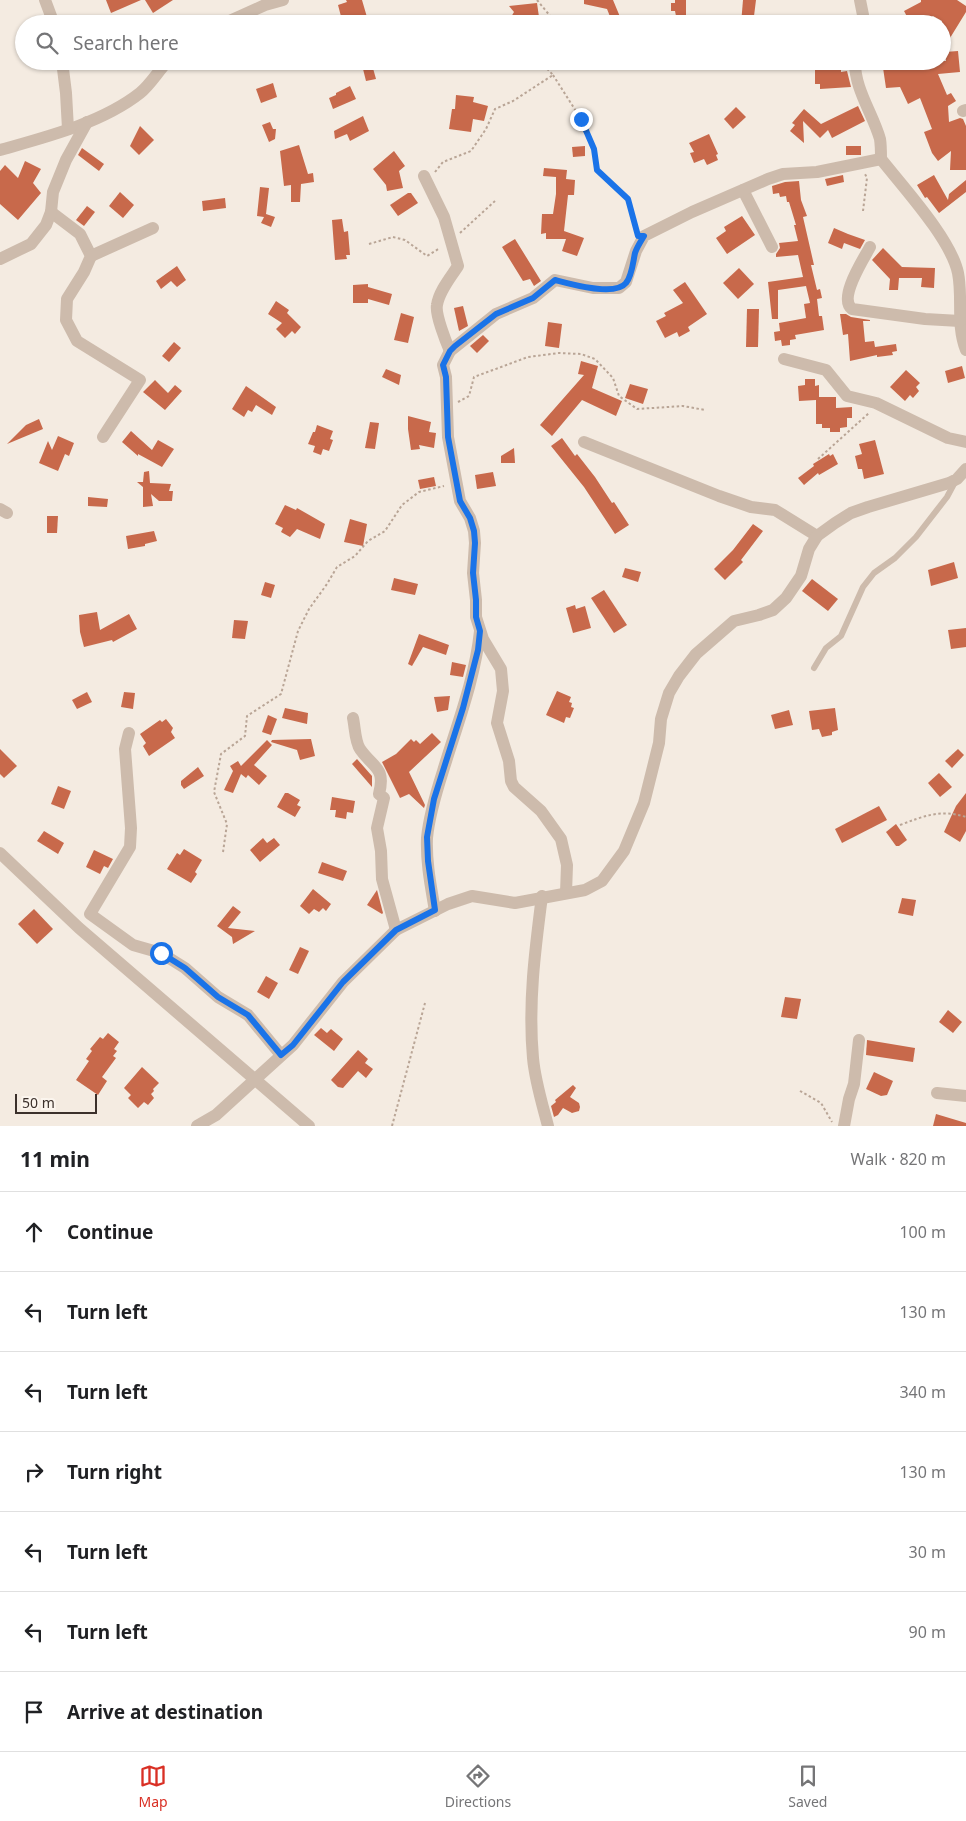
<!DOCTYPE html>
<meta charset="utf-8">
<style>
:root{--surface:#fff;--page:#f2f2f2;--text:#202124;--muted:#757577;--line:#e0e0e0;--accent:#d93025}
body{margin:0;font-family:"Noto Sans",sans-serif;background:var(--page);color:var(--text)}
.scale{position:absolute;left:15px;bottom:12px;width:82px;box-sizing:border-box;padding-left:5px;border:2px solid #3b302b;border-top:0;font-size:14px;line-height:18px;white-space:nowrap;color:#3b302b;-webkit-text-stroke:4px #fbf5ee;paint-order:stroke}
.stop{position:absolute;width:15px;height:15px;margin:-11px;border:4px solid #1a73e8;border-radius:50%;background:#fff}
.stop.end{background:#1a73e8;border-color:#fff;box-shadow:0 1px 5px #0008}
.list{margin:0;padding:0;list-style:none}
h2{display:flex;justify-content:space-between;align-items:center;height:65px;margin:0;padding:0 20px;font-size:21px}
h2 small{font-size:16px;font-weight:400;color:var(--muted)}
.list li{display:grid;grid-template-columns:32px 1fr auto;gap:15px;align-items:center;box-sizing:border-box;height:80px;padding:0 20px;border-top:1px solid var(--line)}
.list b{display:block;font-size:19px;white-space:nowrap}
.list em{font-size:16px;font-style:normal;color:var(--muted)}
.icon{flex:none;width:28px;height:28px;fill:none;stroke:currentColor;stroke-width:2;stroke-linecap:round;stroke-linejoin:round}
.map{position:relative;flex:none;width:966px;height:1126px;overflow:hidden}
.search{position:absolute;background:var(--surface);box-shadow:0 1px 4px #0004;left:15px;right:15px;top:15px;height:55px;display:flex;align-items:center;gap:12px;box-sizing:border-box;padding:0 18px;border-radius:28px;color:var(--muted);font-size:19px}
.sheet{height:625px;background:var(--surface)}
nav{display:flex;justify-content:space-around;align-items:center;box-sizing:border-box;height:70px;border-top:1px solid var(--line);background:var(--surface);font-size:14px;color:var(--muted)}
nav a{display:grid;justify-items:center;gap:2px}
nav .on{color:var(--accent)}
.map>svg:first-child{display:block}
.building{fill:#c8694b}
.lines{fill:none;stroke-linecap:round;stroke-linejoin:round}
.path{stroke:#b9a596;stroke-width:2;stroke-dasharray:2.5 2.5;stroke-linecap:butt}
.lane{stroke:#cdbbac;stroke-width:6}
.street{stroke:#cdbbac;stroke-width:12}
.route{stroke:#1a73e8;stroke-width:6}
</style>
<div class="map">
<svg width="966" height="1126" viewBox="0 0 966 1126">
<rect width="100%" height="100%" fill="#f4ebe1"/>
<g class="building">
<polygon points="106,0 141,0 111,13"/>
<polygon points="145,0 173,0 153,13"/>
<polygon points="346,0 362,0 369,24 343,24 338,5 347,2"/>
<polygon points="584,0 613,0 623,24 613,24 607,9 584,4"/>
<polygon points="675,0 686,0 686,16 676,16 675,11 671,11 671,3 675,3"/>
<polygon points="743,0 756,0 753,24 741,24"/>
<polygon points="921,0 957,0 966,6 966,12 950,38 942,34 942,21 933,16 920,24 911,24 904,11 921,2"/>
<polygon points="537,3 540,24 507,24 514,12 509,6"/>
<polygon points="958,51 960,72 938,74 947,95 951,93 956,101 948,106 949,122 960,118 963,119 966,126 966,170 950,170 951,151 938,161 932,153 924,132 932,129 920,98 908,104 900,87 886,88 882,61 902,61 902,67 920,65 920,61 946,61 945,52"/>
<polygon points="361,61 371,61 376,79 366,81"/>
<polygon points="841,66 841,72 847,71 851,87 820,89 820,84 815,84 815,67"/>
<polygon points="273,83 277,97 261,103 256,89"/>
<polygon points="350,86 356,99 333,109 329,98 336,95 336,93"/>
<polygon points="456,95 474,97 473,102 488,106 484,121 473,119 471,132 449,129 452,109 455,109"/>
<polygon points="858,106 865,121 832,138 828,130 820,138 803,121 804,143 790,131 795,125 792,123 804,109 821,124"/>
<polygon points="736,107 746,117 733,129 724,119"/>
<polygon points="363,116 369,131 350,141 347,134 335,139 334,131"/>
<polygon points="270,122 273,129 276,129 275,139 269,142 262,125"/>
<polygon points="140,126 154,140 139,155 130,146"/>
<polygon points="709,134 718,154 716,155 718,160 707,165 704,159 694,163 690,153 694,152 689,143"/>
<polygon points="299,145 308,174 313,173 314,182 301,184 300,202 291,202 291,185 284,186 280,151"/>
<polygon points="585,146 585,156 573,157 572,147"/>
<rect x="846" y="146" width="15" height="9"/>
<polygon points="82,148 104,164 99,171 78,155"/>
<polygon points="394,151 405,166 399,171 403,188 387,191 386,185 373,169"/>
<polygon points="25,161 41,169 33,183 41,193 18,220 0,204 0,171 5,165 18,178"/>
<polygon points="544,168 567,170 566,179 575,180 574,195 568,195 564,231 584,238 577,256 562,251 566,239 546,239 546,233 541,234 542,214 553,214 556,194 556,177 543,176"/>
<polygon points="843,175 844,182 827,186 825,179"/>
<polygon points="934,175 948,200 949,194 966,180 966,192 939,213 927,197 925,198 917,185"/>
<polygon points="799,181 801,200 807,216 803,217 814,265 811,265 817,290 820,289 822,298 817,299 819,316 822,316 824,330 795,335 796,339 790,340 790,345 782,346 781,340 775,341 774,332 780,331 779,323 806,318 804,304 810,303 806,286 778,290 778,319 772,319 768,282 803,277 798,255 776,257 776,254 780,248 779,243 798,241 794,225 796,225 789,202 787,202 786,196 780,197 779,193 773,194 772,186 785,182"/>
<polygon points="260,187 269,188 266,214 275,217 271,227 261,223 264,217 257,216"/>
<polygon points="120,192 134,205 123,218 109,206"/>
<polygon points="408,193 411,193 418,203 398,216 390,205"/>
<polygon points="225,198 226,208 203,211 202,201"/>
<polygon points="87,206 95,212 84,226 76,220"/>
<polygon points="742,216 755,235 727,254 716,238 726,231 724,227"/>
<polygon points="342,219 344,232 348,231 350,255 346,255 347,259 335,260 332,220"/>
<polygon points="834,228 848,234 865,240 860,249 844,243 842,249 828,243"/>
<polygon points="515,239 541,281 534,286 530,279 523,281 502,247"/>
<polygon points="883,248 902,267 935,268 934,288 921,287 922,278 899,278 898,290 889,290 890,279 872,260"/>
<polygon points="177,266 186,280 177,287 171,281 161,289 156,281"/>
<polygon points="739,268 754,284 738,299 723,283"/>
<polygon points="685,282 707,314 688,327 690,331 679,337 677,332 665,338 656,321 666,316 664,313 683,303 673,290"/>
<polygon points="368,284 368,287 392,294 389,305 368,299 368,303 353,303 353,285"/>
<polygon points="276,301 289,310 287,313 301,327 295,334 292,331 285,338 276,329 282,323 268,314"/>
<polygon points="463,306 468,326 459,331 454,308"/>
<polygon points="747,309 759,309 758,347 746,347"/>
<polygon points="401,313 414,317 408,343 394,340"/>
<polygon points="840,314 846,314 851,317 870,320 870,321 863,321 865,342 874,341 875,347 896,344 897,351 892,352 893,355 877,357 877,355 850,361 848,334 843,335"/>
<polygon points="548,322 562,324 559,348 545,346"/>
<polygon points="483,335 489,341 477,353 470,346"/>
<polygon points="174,342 181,348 169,362 162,356"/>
<polygon points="581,361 598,366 592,388 622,401 616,416 582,400 552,436 540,425 584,375 578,374"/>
<polygon points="962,366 965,378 948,383 945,371"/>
<polygon points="386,369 401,375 399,385 382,377"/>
<polygon points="906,370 920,383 916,387 919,391 913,398 910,395 905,401 890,387"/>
<polygon points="805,379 815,379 815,386 819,385 819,397 836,397 836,408 852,407 852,418 847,418 847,427 840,428 840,432 830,432 830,428 822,428 822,424 816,424 816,400 799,401 798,386 805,385"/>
<polygon points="155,380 168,393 175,385 182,391 165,410 143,392"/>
<polygon points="630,384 648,389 643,404 625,398"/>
<polygon points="246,386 276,407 272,415 256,405 252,412 248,410 244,417 232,409"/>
<polygon points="408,416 431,422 429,432 436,433 434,448 419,445 420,449 411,450 408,429"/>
<polygon points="39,419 43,429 7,444 26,425"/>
<polygon points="370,422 379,423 375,449 365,448"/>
<polygon points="317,425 333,431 330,439 333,440 329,451 323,449 321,455 313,452 315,446 308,444 313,432 315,432"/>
<polygon points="131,431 152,450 158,440 174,449 162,467 138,454 138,456 122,442"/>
<polygon points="58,436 74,443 69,456 65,454 58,471 39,463 48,441 52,450"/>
<polygon points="562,438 575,456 577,454 595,477 612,503 614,502 629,525 615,534 584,487 551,446"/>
<polygon points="875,440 884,474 864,479 862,469 858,469 855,456 862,454 859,444"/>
<polygon points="514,448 515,463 501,463 501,456"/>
<polygon points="829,454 830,456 833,454 838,464 819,475 818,473 804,485 798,478 814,466 813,464"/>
<polygon points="149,471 150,483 171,484 169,491 173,491 172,501 159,501 151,494 153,506 143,507 143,487 137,482 143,482 144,472"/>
<polygon points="493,472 496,486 477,489 475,475"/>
<polygon points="434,477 436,486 420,489 418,480"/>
<polygon points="88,497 108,499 107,507 88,506"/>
<polygon points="285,505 296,510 297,508 325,524 320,539 297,529 290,537 281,532 283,528 275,524"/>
<polygon points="47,516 58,516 57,533 47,533"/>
<polygon points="350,519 367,524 363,546 344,542"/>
<polygon points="753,524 763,531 741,560 743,562 725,580 714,569 733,550"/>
<polygon points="154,531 157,541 145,544 145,546 128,549 126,536"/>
<polygon points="954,562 958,578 931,586 928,570"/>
<polygon points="625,568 641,572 638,582 622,577"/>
<polygon points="394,578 418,584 415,595 391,590"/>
<polygon points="812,579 838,599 828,611 802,591"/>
<polygon points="265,582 275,585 271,598 261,595"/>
<polygon points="604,590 627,625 614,633 591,598"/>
<polygon points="575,605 576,609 585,606 591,628 573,633 566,608"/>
<polygon points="97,612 100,630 129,614 137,629 113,642 112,640 84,647 80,632 79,615"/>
<polygon points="234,620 248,621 245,639 232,638"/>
<polygon points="966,628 966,647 951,649 948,630"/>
<polygon points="419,634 449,645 446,655 423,647 412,666 408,664"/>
<polygon points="452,662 466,665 463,677 450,675"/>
<polygon points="557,691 571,697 569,702 572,703 571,707 574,708 570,718 566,717 564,723 546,715"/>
<polygon points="87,692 92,702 77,709 72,700"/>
<polygon points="124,692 135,693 133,709 121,707"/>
<polygon points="450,696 448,710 437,712 434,697"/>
<polygon points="285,708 308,713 307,724 282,718"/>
<polygon points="835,708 838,730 832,732 832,735 822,737 819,729 812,730 809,711"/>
<polygon points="789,710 793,725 775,729 771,715"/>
<polygon points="268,715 277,719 271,735 262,732"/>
<polygon points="166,719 173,728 171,732 175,738 149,756 143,746 146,743 140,734 160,720 162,722"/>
<polygon points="432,733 441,742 409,772 425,805 424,808 409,794 400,798 382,762 396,754 411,739 414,742 416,740 420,744"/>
<polygon points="311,739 315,756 300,760 297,750 271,742 272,740"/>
<polygon points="267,740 272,745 254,765 267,776 259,785 248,775 246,778 241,774 233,793 224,790 233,771 230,766 238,761 241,766"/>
<polygon points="0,749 17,766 4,778 0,774"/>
<polygon points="958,749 964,755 952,768 945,761"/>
<polygon points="357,759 372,776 372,787 352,764"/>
<polygon points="198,767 204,776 184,789 181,785 181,781"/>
<polygon points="939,773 952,787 940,797 928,783"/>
<polygon points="58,786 71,791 64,809 51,804"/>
<polygon points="285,793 288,793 300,800 297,805 301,807 295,817 277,807"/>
<polygon points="966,793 966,831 960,842 944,832 956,806"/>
<polygon points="332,797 355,801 353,813 347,812 346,819 335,817 336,810 330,810"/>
<polygon points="879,806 887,820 842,843 835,829"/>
<polygon points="896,824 907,840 899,846 896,846 886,832"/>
<polygon points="44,831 64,843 58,854 37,841"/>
<polygon points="263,838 267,843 274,838 280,845 260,862 250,850"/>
<polygon points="184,849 202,860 195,872 197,874 191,883 167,869 177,853 180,855"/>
<polygon points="94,850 113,859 108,868 104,866 100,874 86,867"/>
<polygon points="322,862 347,871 343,881 318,873"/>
<polygon points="313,889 331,904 326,911 323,908 319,912 314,909 309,914 300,906"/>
<polygon points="377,890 383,913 382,914 367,905"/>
<polygon points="902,898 916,900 913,916 898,913"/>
<polygon points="233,906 241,912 228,928 255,931 233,944 232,937 217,926"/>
<polygon points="34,909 53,929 37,944 18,924"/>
<polygon points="300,947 309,951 298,974 289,970"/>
<polygon points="266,976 278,983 269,999 257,992"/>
<polygon points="785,997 801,999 797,1019 781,1017"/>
<polygon points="948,1010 962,1022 953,1033 939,1022"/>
<polygon points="321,1028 327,1033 331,1029 343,1039 334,1051 314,1035"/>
<polygon points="108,1033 119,1042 114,1049 117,1051 113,1056 116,1058 102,1077 107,1081 98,1095 76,1080 89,1061 86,1059 92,1051 90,1049 100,1037 103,1039"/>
<polygon points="867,1040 915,1048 913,1062 866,1055"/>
<polygon points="358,1050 368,1059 365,1063 373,1069 366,1078 358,1071 343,1088 338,1087 331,1080"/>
<polygon points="142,1067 159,1083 153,1089 154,1091 151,1094 154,1098 148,1105 144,1102 138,1108 128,1098 131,1095 124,1088"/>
<polygon points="874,1072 893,1081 887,1095 881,1096 866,1089"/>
<polygon points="573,1085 576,1088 570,1097 579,1103 580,1107 579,1111 572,1113 563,1108 558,1115 554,1117 551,1106 556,1102 555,1100"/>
<polygon points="936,1114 966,1123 966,1126 933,1126"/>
</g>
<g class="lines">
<g class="path">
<polyline points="537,0 551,17 551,24"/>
<polyline points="553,75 581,119 594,149 597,170 628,199 636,230"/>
<polyline points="435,172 443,162 471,151 486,129 495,109 513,101 553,75 540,61"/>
<polyline points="863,211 867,178 865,174"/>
<polyline points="460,233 495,201"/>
<polyline points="369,244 393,237 405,240 427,256 440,248"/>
<polyline points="458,402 469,396 474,377 528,357 559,353 581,354 595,359 613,378 619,396 637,409 683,406 705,410"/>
<polyline points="818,459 869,413"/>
<path d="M900 825C924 816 940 809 966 817"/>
<polyline points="223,852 227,824 214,792 221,754 245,736 247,716 281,694 298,631 309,609 327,584 337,567 355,556 368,541 385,531 402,505 419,492 444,486"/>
<polyline points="800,1091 821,1103 832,1122"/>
<polyline points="392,1126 425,1003"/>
</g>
<polyline class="lane" points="814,668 826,648 841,636 863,587 874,573 895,558 916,537 947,497 955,482"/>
<g class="street">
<polyline points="45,0 54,24"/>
<polyline points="860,0 863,15 861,24"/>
<polyline points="223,24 265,5 283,0"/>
<polyline points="62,61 66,93 68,129"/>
<path d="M855 61C854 88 873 114 880 139 881 145 881 153 881 159 903 187 951 239 958 273 963 298 956 325 966 350"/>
<polyline points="963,111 966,110"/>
<path d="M0 150C46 137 102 123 140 93 151 84 158 71 168 61"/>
<path d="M424 176 444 217 458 266C451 277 439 291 437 305 435 314 446 342 450 351"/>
<polyline points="743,190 772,247"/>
<polyline points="51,212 80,234 91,256 84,272 67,299 66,320 77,341 140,380 103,437"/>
<path d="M870 247C863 260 838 298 852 309L925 319 960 321"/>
<polyline points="91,256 153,228"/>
<polyline points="0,259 31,244 46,225 51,212 53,192 66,160 87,122"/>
<polyline points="784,359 826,370 847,396 876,403 948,438 966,442"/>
<polyline points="584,442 719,496 751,507 775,510 817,536"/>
<polyline points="0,509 7,513"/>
<path d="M353 718C355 727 355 742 360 749 373 768 386 767 379 794L384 798 377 828 381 851 382 879 396 930"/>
<polyline points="129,733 125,749 131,828 130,847 90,914 133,945 161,953 185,968 218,997 248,1015 281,1055"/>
<polyline points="0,853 79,928 309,1126"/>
<polyline points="566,893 567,865 561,839 541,811 514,787 511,781 509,761 497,723 503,691 501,669 483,639 476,617 476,600 473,573 475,543 474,531 470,518 460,501 448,437 446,377 443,365 450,351 455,347 496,314 533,298 555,280 593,288 619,288 626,282 636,251 644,236 692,212 768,179 783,174 817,172 881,159"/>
<path d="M542 896C535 950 528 1004 533 1058 535 1081 542 1103 548 1126"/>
<path d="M435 911C431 887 426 863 427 838 429 816 436 793 443 771 457 725 475 679 480 631"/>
<polyline points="937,1093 966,1096"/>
<polyline points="197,1126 216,1115 293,1045 343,982 396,930 448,904 472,896 515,903 585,890 602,881 624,851 644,803 659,743 661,719 669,693 679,676 696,654 734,621 759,615 773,610 786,598 801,576 809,549 817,536 835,523 851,513 868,507 949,483 957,479 966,469"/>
<polyline points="844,1126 849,1099 854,1084 859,1040"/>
</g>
</g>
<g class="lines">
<path class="route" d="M161 953 185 968 218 997 248 1015 281 1055 293 1045 343 982 396 930 435 910 428 861 427 837 434 799 463 708 478 650 480 631 476 617V600L473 573 475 543 474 531 470 518 460 501 448 437 446 377 443 365 450 351 455 346 496 314 533 298 555 280C570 284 615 297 626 283 632 276 633 262 635 253 637 247 641 241 644 236H638L628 199 597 170 594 149 581 119"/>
</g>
</svg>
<div class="scale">50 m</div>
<div class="stop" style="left:161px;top:953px"></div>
<div class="stop end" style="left:581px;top:119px"></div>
<div class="search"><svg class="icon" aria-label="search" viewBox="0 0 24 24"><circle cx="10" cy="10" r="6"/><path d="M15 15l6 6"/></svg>Search here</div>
</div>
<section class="sheet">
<h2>11 min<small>Walk · 820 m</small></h2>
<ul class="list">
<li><svg class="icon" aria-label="ahead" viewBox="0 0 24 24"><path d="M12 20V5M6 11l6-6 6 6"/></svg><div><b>Continue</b></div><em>100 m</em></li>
<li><svg class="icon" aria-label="left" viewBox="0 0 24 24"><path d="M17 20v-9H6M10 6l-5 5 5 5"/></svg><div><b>Turn left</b></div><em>130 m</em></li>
<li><svg class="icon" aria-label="left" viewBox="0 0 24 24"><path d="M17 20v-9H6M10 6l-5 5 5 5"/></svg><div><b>Turn left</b></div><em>340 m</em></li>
<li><svg class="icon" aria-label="right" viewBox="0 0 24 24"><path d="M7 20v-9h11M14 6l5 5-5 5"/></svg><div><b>Turn right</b></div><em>130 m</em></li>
<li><svg class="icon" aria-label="left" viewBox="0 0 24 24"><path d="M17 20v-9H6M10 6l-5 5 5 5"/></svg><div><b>Turn left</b></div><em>30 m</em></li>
<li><svg class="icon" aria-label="left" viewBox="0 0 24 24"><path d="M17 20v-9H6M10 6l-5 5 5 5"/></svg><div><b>Turn left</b></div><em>90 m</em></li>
<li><svg class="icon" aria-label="arrive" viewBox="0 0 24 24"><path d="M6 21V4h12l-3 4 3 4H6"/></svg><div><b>Arrive at destination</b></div></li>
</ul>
</section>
<nav>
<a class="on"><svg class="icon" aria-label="map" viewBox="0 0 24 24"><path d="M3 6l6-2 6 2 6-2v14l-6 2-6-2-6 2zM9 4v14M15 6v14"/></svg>Map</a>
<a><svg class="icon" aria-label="directions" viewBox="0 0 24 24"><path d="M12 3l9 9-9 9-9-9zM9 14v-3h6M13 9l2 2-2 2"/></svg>Directions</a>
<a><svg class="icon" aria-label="saved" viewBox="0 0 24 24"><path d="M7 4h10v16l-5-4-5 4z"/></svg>Saved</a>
</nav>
